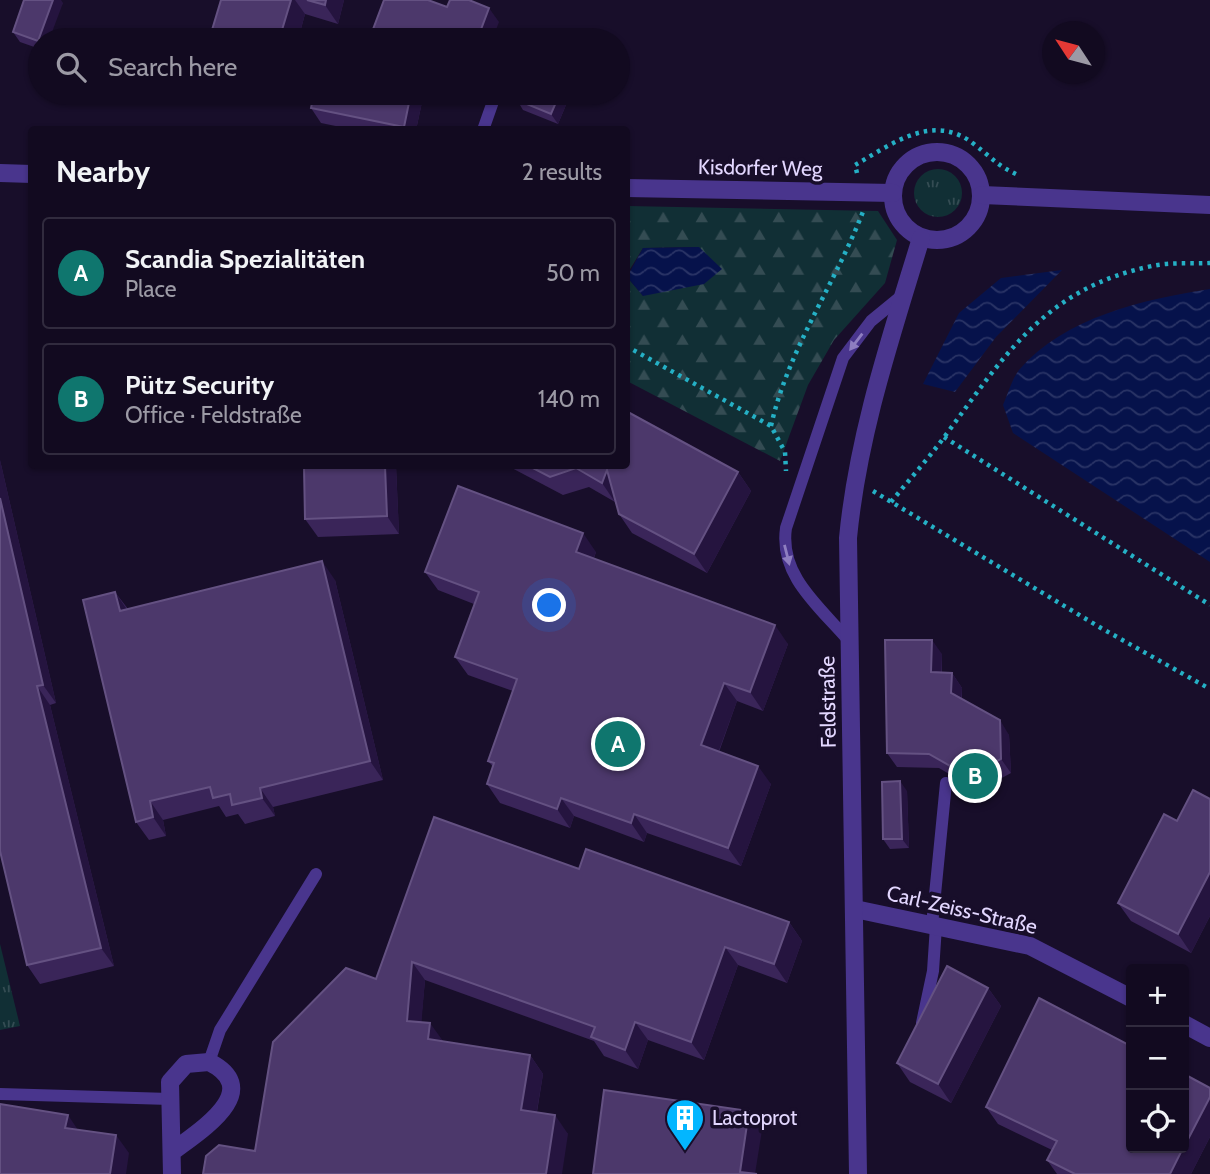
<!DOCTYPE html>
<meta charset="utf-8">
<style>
:root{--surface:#120a20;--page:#1f182d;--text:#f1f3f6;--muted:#9c9aa5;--line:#312b3e;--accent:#0f766e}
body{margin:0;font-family:Cabin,sans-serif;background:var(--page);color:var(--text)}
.controls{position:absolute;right:21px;bottom:21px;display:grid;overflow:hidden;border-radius:7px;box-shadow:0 2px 5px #0004}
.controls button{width:63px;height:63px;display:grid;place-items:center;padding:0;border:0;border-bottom:2px solid var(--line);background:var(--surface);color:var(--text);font:35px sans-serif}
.compass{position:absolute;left:1042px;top:21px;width:63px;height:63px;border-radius:50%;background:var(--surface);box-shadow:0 2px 5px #0004;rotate:306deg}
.you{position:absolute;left:550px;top:606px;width:24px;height:24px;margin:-18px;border:5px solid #fff;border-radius:50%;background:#1a73e8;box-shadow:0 0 0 10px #1a73e833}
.badge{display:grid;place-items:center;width:46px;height:46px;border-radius:50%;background:var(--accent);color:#fff;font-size:23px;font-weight:700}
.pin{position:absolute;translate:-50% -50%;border:4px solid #fff;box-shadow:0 2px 7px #0006}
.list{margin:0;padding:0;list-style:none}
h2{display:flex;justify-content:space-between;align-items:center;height:91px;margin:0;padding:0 28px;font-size:30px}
h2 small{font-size:23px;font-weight:400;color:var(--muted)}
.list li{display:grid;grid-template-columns:46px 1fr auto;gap:21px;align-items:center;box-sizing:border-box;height:112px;margin:0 14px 14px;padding:0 14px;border:2px solid var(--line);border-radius:7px}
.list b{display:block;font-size:26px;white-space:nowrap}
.list p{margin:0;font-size:23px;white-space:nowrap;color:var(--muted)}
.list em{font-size:23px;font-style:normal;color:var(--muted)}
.icon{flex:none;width:38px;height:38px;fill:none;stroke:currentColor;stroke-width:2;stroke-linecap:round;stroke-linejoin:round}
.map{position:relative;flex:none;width:1210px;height:1174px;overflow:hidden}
.search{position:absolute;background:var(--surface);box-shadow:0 2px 5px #0004;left:28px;top:28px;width:602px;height:77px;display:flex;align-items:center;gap:18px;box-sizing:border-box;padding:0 24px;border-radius:38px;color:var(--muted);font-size:26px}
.panel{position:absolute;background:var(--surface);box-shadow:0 2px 5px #0004;left:28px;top:126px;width:602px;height:343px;border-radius:7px}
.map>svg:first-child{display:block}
.grass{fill:url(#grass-tufts)}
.forest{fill:url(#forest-firs)}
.water{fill:url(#water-waves)}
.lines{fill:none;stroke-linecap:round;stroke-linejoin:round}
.path{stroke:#25b0c5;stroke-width:4.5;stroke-dasharray:3.5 5;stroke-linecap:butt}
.service{stroke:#49358d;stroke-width:12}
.minor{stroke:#49358d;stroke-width:18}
.tertiary{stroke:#49358d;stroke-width:18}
.wall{fill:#3a2559}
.shaded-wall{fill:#25143f}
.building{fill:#4c386b;stroke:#645182;stroke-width:2}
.oneway{fill:#8e7ec0}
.labels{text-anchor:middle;stroke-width:7;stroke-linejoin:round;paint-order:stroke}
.street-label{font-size:21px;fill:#e3d7ff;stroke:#180e2a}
.poi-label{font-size:21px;fill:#e3d7ff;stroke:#180e2a;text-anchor:start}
</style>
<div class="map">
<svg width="1210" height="1174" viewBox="0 0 1210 1174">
<defs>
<pattern id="grass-tufts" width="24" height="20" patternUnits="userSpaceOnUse" patternTransform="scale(1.75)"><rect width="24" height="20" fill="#112f35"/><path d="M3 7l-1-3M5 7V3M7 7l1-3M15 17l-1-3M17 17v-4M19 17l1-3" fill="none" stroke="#344c53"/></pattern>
<pattern id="forest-firs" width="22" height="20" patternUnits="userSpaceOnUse" patternTransform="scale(1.75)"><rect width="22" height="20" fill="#112f35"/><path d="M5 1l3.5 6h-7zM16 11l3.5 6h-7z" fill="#344c53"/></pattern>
<pattern id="water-waves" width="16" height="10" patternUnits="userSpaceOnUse" patternTransform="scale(1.75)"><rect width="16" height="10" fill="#06124b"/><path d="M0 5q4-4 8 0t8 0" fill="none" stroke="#2a3466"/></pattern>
</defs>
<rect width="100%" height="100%" fill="#180e2a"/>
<g class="grass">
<circle cx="938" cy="193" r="24"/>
<polygon points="0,944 20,1026 0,1030"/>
</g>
<polygon class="forest" points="627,206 878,211 897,240 885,283 834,340 808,385 780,461 627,381 627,277 643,296 699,247 643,248 627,274"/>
<g class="water">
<polygon points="699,247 722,269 704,284 643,296 627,277 643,248"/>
<polygon points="1062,270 996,337 955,392 923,384 959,313 1001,278"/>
<path d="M1210 289V562L1013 433 1003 405C1008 394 1012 379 1019 370 1064 317 1145 299 1210 289Z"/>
</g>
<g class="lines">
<g class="path">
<path d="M857 173 855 165C892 144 934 111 975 145 995 160 996 165 1020 176"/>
<polyline points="626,346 771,426 785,452 786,471"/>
<path d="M771 426C788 349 836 283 864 209"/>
<polyline points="944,437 1210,605"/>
<polyline points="873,491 1101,628 1210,689"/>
<path d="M891 502C909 480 928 459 945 436 1005 355 1045 288 1152 266 1170 262 1191 264 1210 263"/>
</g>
<g class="service">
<polyline points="483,130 496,93"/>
<path d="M849 641C820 607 779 576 786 528L843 358 871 321 904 294"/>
<polyline points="932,925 946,783"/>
<polyline points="922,1023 933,971 936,926"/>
<polyline points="209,1062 220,1030 316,874"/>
<polyline points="0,1094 170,1099"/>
</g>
<g class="minor">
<polyline points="855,909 1030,946 1131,998"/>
<polyline points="1184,1024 1210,1038"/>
<path d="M172 1174 170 1082 186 1064 209 1062C267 1091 196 1133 172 1152"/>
</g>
<g class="tertiary">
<circle cx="937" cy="196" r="44"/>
<polyline points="0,173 32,174"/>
<polyline points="626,188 893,193"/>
<polyline points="982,195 1210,205"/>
<path d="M858 1174 848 538C858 434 891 337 921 238"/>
</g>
</g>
<g class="wall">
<polygon points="221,0 344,0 338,24 305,14 298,40 209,40"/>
<polygon points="63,3 40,40 40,49 20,42 13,32"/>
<polygon points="256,93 283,93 280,100"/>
<polygon points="314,93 424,93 416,130 355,130 321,123 311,108"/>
<polygon points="520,93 571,93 558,124 523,110 517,100"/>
<polygon points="0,460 56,703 50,705 114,966 40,984 27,965"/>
<polygon points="304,466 396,466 399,534 318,537 305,519"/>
<polygon points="508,466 626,466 738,472 751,491 707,573 632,533 619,514 616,501 615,502 589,487 563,495"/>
<polygon points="596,552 594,558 788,644 763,711 737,701 719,752 771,784 741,866 647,833 644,842 574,816 570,828 500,803 487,784 493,767 488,761 513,691 468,675 455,657 474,604 438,590 425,572"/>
<polygon points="335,580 383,780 273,807 275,816 245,824 238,814 226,817 219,806 163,820 166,836 149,840 136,822 115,592 128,609"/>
<polygon points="942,654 942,673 952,673 962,688 962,699 1009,735 1011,773 978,791 939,768 897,767 887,753"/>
<polygon points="907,791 909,848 890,849 883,839"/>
<polygon points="1210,799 1210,916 1191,953 1131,921 1118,903 1177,821"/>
<polygon points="579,869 789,922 802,941 787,983 738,965 704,1060 648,1040 638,1069 604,1056 594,1041 425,980 421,1022 443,1041 530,1055 543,1074 537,1112 568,1134 255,1151 376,979"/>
<polygon points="988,988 1001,1006 951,1103 910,1082 897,1063"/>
<polygon points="1210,1088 1210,1137 1191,1174 1057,1174 1047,1160 1052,1150 998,1124 986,1107"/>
</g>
<g class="shaded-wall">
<polygon points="53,0 61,0 63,3 49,40 40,40 40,44 38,41"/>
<polygon points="291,0 295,0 305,14 298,40 279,40"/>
<polygon points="326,0 344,0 338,24 325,5"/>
<polygon points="489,8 499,22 492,40 477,40"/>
<polygon points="276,93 283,93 280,100"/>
<polygon points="411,93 424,93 416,130 405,130 404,127"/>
<polygon points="560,93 571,93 558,124 551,114"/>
<polygon points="0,460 56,703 43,685 0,498"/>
<polygon points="385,466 396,466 399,534 387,516"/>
<polygon points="607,470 620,489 615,502 602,483"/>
<polygon points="738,472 751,491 707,573 694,554"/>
<polygon points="583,533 596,552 589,570 576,552"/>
<polygon points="322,561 335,580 383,780 370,761"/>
<polygon points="115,592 128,611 120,611"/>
<polygon points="775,625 788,644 763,711 750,692"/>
<polygon points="932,640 942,654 941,687 931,672"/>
<polygon points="952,673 962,688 961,707 951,693"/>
<polygon points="724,683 737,701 714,764 701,745"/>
<polygon points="37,686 50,705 114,966 101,948"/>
<polygon points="1000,720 1009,735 1011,773 1001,759"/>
<polygon points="758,766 771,784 741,866 728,848"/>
<polygon points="900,781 907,791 909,848 902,839"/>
<polygon points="260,788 273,807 275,816 262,798"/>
<polygon points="561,798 574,816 570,828 557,809"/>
<polygon points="150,801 163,820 166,836 153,817"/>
<polygon points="634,814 647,833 644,842 631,823"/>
<polygon points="1210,872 1210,916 1191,953 1178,934"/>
<polygon points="789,922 802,941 787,983 774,964"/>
<polygon points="725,947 738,965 704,1060 691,1042"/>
<polygon points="412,962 425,980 420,1040 407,1021"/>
<polygon points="988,988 1001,1006 951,1103 938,1084"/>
<polygon points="635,1022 648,1040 638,1069 625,1050"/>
<polygon points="430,1023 443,1041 428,1039"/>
<polygon points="530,1055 543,1074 534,1128 521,1110"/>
<polygon points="1210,1097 1210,1137 1191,1174 1170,1174"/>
<polygon points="749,1111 762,1130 755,1174 740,1172"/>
<polygon points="68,1115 80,1133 65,1128"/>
<polygon points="555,1115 568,1134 562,1174 546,1174"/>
<polygon points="116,1135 129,1153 126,1174 110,1174"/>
</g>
<g class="building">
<polygon points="24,0 53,0 38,41 13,32"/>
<polygon points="221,0 291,0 279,40 209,40"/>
<polygon points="307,0 326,0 325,5"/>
<polygon points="384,0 428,0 447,7 450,0 469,0 489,8 477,40 369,40"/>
<polygon points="314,93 411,93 404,127 311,108"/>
<polygon points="520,93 560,93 551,114 517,100"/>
<polygon points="626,411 738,472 694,554 619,514 607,470 602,483 576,468 550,477 529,466 626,466"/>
<polygon points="304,466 385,466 387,516 305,519"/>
<polygon points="458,486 583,533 576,552 775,625 750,692 724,683 701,745 758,766 728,848 634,814 631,823 561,798 557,809 487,784 494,763 488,761 517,679 455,657 479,592 425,572"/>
<polygon points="0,498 43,685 37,686 101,948 27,965 0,851"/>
<polygon points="322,561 370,761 260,788 262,798 232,805 230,794 213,798 210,787 150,801 153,817 136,822 83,600 115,592 120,611"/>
<polygon points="885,640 932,640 931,672 952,673 951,693 1000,720 1001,759 968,776 929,754 887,753"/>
<polygon points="900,781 902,839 883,839 882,782"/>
<polygon points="1193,790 1210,799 1210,872 1178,934 1118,903 1164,814 1177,821"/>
<polygon points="434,817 579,869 586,849 789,922 774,964 725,947 691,1042 635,1022 625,1050 591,1037 595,1027 412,962 407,1021 430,1023 428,1039 530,1055 521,1110 555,1115 546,1174 203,1174 206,1156 219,1145 255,1151 273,1042 346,968 376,979"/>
<polygon points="947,966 988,988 938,1084 897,1063"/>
<polygon points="1039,998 1131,1046 1131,1148 1183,1148 1170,1174 1075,1174 1047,1160 1057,1141 986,1107"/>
<polygon points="1184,1074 1210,1088 1210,1097 1184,1147"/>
<polygon points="604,1090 749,1111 740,1172 757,1174 593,1174"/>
<polygon points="0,1104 68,1115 65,1128 116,1135 110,1174 0,1174"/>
</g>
<defs><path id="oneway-solid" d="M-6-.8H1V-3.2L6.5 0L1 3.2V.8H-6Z" transform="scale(1.75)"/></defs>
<g class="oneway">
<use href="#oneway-solid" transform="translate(856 342) rotate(127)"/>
<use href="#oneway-solid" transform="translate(787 555) rotate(76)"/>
</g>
<defs>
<symbol id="building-pin" viewBox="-11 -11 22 30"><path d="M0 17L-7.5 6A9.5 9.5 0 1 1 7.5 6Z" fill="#03b6ff" stroke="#180e2a"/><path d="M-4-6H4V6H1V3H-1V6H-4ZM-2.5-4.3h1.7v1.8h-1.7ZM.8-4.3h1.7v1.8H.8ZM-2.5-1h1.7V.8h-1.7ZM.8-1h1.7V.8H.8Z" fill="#fff"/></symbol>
</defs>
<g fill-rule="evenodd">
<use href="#building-pin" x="663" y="1096" width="44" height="60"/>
</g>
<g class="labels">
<g class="street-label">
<text transform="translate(760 168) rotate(1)" y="7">Kisdorfer Weg</text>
<text transform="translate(828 702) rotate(-91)" y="7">Feldstraße</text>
<text transform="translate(962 910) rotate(13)" y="7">Carl-Zeiss-Straße</text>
</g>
<g class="poi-label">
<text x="712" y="1125">Lactoprot</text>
</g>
</g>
</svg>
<div class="controls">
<button>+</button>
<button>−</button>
<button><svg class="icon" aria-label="locate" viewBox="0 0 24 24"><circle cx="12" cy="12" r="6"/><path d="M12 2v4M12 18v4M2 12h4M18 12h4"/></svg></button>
</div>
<svg class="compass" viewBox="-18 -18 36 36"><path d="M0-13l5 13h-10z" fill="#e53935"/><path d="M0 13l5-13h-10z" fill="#9c9aa5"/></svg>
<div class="you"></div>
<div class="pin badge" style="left:618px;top:744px">A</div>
<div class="pin badge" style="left:975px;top:776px">B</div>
<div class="search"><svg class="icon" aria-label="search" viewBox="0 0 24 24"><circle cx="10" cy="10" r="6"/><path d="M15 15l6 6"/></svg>Search here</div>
<section class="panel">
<h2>Nearby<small>2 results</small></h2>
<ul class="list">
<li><span class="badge">A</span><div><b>Scandia Spezialitäten</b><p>Place</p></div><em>50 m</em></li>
<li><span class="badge">B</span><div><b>Pütz Security</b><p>Office · Feldstraße</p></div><em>140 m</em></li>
</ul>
</section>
</div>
